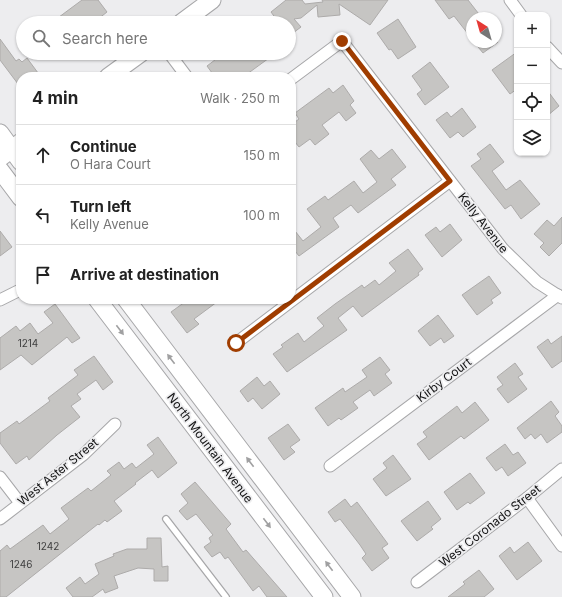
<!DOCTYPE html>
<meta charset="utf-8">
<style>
:root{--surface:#fff;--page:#f2f2f2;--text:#222;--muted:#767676;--line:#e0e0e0}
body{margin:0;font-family:Inter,sans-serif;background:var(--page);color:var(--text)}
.controls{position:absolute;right:12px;top:12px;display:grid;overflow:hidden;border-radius:8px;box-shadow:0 1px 3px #0004}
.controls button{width:36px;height:36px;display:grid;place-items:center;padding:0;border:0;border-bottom:1px solid var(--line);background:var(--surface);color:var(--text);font:20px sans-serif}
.compass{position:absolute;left:466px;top:12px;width:36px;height:36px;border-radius:50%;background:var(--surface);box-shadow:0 1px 3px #0004;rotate:323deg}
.stop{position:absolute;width:12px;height:12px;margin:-9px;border:3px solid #a03d00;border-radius:50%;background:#fff}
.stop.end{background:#a03d00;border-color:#fff;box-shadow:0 1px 4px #0008}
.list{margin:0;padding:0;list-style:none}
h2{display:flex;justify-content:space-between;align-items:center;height:52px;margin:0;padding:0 16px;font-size:17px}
h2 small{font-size:13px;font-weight:400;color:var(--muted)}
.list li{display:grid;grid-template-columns:26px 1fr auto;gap:12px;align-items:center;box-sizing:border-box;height:60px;padding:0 16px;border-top:1px solid var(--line)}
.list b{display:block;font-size:15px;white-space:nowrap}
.list p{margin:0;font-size:13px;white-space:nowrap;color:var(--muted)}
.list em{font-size:13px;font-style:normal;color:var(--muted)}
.icon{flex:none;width:22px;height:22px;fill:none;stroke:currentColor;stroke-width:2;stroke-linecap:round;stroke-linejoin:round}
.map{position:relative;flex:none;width:562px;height:597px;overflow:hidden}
.search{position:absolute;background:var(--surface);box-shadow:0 1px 3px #0004;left:16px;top:16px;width:280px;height:44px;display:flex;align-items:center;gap:10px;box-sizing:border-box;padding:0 14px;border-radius:22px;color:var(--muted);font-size:15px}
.panel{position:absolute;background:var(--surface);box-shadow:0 1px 3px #0004;left:16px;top:72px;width:280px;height:232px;border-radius:16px}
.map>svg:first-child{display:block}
.building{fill:#c6c5c3;stroke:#adabaa}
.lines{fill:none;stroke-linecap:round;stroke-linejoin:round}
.lane-casing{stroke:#a7a7a9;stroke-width:8}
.street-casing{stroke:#a7a7a9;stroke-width:13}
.primary-casing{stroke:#a7a7a9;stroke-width:19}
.lane{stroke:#fff;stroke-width:5.5}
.street{stroke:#fff;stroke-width:11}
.primary{stroke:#fff;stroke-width:17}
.oneway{fill:#a0a0a1}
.route{stroke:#a03d00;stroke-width:5}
.labels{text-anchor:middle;stroke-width:3.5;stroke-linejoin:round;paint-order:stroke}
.number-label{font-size:10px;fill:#3f3f3f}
.street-label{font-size:12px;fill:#121213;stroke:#ededef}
</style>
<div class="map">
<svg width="562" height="597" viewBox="0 0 562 597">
<rect width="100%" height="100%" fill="#ededef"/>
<g class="building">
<polygon points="82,0 98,0 107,12 93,23 51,23"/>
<polygon points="286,0 302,0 305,4 323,2 322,0 388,0 370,25 339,4 340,15 318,17 317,5 301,18 294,19 301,27 289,36 289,23 279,23 271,12"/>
<polygon points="435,0 468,0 482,18 472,18 472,39 454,16 449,19"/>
<polygon points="398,19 416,47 398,59 391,49 389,50 377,33"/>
<polygon points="0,39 16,61 19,59 22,62 27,58 41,77 21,77 21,88 0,60"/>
<polygon points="474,42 498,42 483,53"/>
<polygon points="517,52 517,89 510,94 492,70"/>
<polygon points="224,53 276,53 243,77 215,77 207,66"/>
<polygon points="430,62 449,87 425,105 417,94 422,90 412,76"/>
<polygon points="343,85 354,101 350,105 356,113 346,121 339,112 322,125 329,134 315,145 310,139 299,147 291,137 291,125 299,119 295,113 329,88 333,93"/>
<polygon points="547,90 559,106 547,116"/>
<polygon points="462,108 476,127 463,137 458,132 450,138 436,120 447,112 451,117"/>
<polygon points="490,144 504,162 492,171 506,190 520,180 540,204 521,219 511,205 505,209 471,166 481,159 477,154"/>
<polygon points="392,149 406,167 391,179 396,185 358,213 351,205 333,218 339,227 299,256 291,246 291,226 303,241 321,227 307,209 325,196 328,200 354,181 363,193 377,182 360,159 371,150 379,159"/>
<polygon points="562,217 562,243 549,256 540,247 544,243 534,234 547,220 554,226"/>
<polygon points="450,224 462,240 442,257 425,235 436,227 440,232"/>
<polygon points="0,231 12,247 0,256"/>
<polygon points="408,249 423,269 418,273 419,275 362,317 353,306 338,318 347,330 287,372 273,354 283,347 281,345 298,333 304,342 324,326 317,318 335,304 362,285 364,288 375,280 379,285 396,271 389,263"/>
<polygon points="489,276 501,293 491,300 493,303 477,315 462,295"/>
<polygon points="189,299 221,299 194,319 199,324 187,333 171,312"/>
<polygon points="55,304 80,338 72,343 67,337 32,365 21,355 0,370 0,338 16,326 20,331 30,323 38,334 53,323 44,312"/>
<polygon points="438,315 454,336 444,343 441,338 430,346 418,331"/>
<polygon points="562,336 562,361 552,368 537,347 548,339 551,344"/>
<polygon points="94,356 113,382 103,390 96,380 77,394 81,399 71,406 80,417 57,435 29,460 27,456 16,464 0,443 0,433 17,421 19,424 50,401 48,398 78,375 74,370"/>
<polygon points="380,357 390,370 385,374 392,383 374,396 370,390 353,402 358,408 341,420 339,418 328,426 315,408 343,388 345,392 367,377 362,370"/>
<polygon points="515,363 523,374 518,377 527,389 508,403 497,389 503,385 497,377"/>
<polygon points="257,377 264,386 270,381 280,394 262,409 253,398 248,402 240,391"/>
<polygon points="551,401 559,412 555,416 562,426 562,432 547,443 541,434 535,439 531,434 525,439 517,428"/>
<polygon points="475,402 489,420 464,439 461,436 429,460 417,444 427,437 423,432 457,406 462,413"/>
<polygon points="288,424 300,440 290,447 295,452 284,460 268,438"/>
<polygon points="158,437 177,463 158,478 152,470 135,483 136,484 114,501 122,511 107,522 105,520 99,525 98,524 6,597 0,597 0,551 7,545 10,549 43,525 50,534 69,519 61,508 88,488 91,491 111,475 107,471 119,462 124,469 132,463 136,468 154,454 147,445"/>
<polygon points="505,444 513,455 518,452 526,463 508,476 502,467 496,471 486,458"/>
<polygon points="393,455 411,479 386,496 373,479 387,468 383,463"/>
<polygon points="470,473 485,493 470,504 468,502 457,510 444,492"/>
<polygon points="195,482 231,524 226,529 243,552 246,550 287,597 267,597 259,586 253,591 228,557 225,559 220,552 212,557 204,547 211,542 209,538 213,535 196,514 187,520 179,511 188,503 181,494"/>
<polygon points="345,499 351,507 357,502 388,544 382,548 389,558 372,571 362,558 366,554 360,545 340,519 335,522 328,512"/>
<polygon points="428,501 441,519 431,527 433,529 417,541 401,521"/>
<polygon points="147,538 161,538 162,567 168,566 168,581 154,581 154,569 138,568 114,576 118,588 105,593 103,589 92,597 73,597 66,588 80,577 85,584 99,574 95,564 114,556 113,554 127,549 147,549"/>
<polygon points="528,542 542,561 517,580 499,556 510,547 514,553"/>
<polygon points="479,570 494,589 484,597 448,597 465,584 463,582"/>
</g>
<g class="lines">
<defs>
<polyline id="lane" points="166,519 226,597"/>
<g id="street">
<polyline points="510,0 521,15"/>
<polyline points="547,47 562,63"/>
<polyline points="169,53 187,77"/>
<polyline points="291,79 342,41 503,249 537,282 562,298"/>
<polyline points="0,300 20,290"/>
<polyline points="236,343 450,181"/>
<polyline points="330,466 558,295"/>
<polyline points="0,477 20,503"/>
<polyline points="527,498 562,546"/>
<polyline points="0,519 83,455 115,424"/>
<polyline points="417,582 527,498 562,469"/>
</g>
<g id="primary">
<polyline points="181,23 212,0"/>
<polyline points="108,77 141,53"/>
<polyline points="0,133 21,162"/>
<polyline points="0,158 21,142"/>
<polyline points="0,170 21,198"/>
<polyline points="97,299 324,597"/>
<polyline points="126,299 352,597"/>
</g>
</defs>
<use href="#lane" class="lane-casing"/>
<use href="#street" class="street-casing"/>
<use href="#primary" class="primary-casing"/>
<use href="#lane" class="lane"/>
<use href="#street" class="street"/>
<use href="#primary" class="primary"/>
</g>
<defs><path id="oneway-solid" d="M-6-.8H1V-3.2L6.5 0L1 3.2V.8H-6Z"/></defs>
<g class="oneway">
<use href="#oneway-solid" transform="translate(120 330) rotate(53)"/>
<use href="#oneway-solid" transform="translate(171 359) rotate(-127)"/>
<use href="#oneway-solid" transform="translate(250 462) rotate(-127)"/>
<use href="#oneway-solid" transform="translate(267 523) rotate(53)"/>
<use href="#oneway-solid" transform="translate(329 566) rotate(-127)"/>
</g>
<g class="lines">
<polyline class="route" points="236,343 450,181 342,41"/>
</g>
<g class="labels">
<g class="number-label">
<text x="28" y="347">1214</text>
<text x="48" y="550">1242</text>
<text x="21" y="568">1246</text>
</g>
<g class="street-label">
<text transform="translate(483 223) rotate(52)" y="4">Kelly Avenue</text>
<text transform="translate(444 380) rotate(-37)" y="4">Kirby Court</text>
<text transform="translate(210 448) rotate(53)" y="4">North Mountain Avenue</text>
<text transform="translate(58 472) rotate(-39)" y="4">West Aster Street</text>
<text transform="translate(490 526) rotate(-38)" y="4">West Coronado Street</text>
</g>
</g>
</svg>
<div class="controls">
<button>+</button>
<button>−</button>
<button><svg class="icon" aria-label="locate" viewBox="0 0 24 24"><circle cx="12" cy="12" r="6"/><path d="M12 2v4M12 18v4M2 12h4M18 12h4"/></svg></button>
<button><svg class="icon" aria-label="layers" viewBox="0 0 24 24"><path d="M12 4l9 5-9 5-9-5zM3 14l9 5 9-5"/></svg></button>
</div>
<svg class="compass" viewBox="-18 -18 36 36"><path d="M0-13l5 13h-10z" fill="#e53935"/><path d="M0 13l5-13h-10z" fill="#767676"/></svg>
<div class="stop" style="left:236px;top:343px"></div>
<div class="stop end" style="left:342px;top:41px"></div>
<div class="search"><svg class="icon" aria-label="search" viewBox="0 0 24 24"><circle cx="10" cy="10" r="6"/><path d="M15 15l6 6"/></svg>Search here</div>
<section class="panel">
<h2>4 min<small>Walk · 250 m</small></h2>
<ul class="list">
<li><svg class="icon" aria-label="ahead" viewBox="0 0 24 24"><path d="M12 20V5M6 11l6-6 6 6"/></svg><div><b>Continue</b><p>O Hara Court</p></div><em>150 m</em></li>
<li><svg class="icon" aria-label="left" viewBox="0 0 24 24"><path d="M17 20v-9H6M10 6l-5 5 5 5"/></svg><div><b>Turn left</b><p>Kelly Avenue</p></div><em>100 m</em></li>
<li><svg class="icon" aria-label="arrive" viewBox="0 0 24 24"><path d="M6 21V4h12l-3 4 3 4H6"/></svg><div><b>Arrive at destination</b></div></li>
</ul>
</section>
</div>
